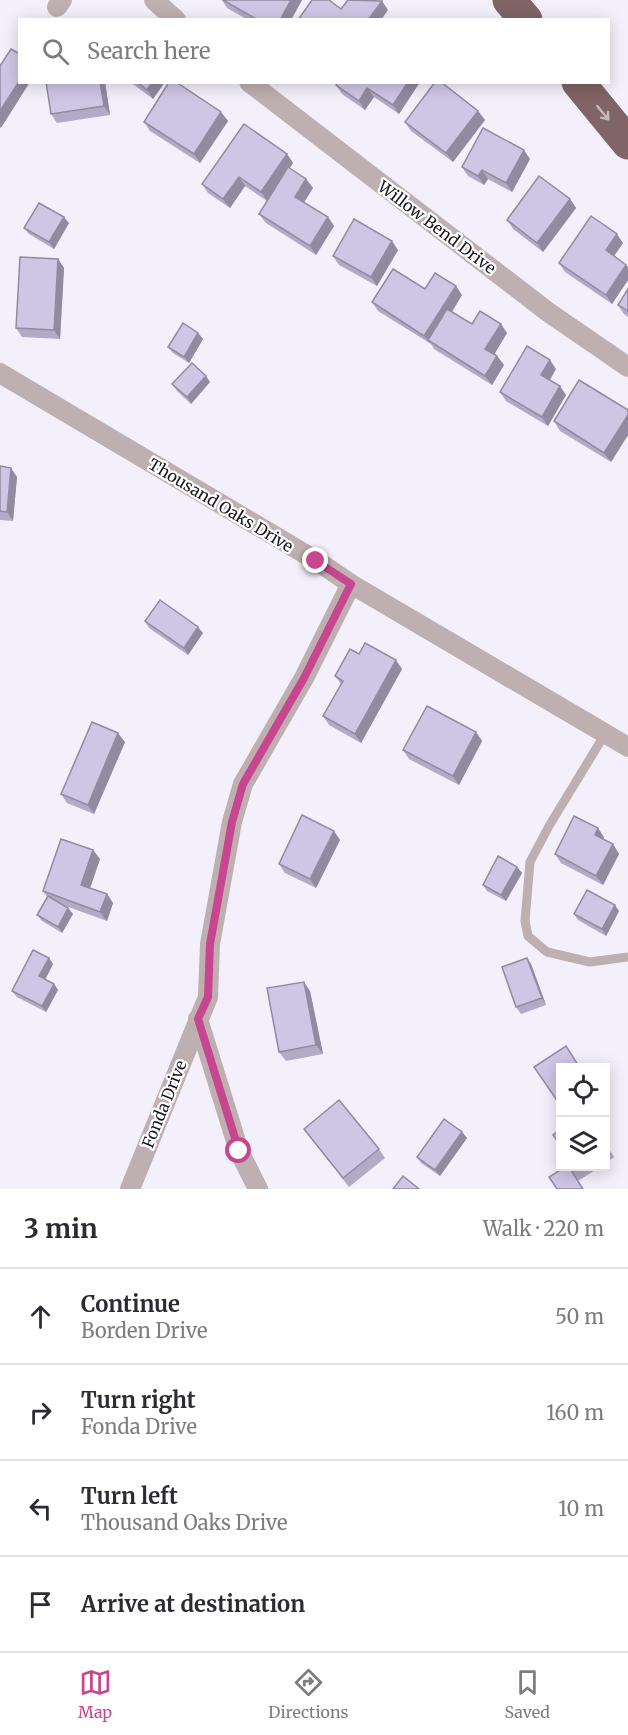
<!DOCTYPE html>
<meta charset="utf-8">
<style>
:root{--surface:#fff;--page:#f2f2f3;--text:#2b2b33;--muted:#7c7c81;--line:#e1e1e2;--accent:#c7468f}
body{margin:0;font-family:Merriweather,serif;background:var(--page);color:var(--text)}
.controls{position:absolute;right:18px;bottom:18px;display:grid;overflow:hidden;border-radius:0px;box-shadow:0 3px 15px #0003}
.controls button{width:54px;height:54px;display:grid;place-items:center;padding:0;border:0;border-bottom:2px solid var(--line);background:var(--surface);color:var(--text);font:30px sans-serif}
.stop{position:absolute;width:18px;height:18px;margin:-14px;border:4px solid #c7468f;border-radius:50%;background:#fff}
.stop.end{background:#c7468f;border-color:#fff;box-shadow:0 2px 6px #0008}
.list{margin:0;padding:0;list-style:none}
h2{display:flex;justify-content:space-between;align-items:center;height:78px;margin:0;padding:0 24px;font-size:26px}
h2 small{font-size:20px;font-weight:400;color:var(--muted)}
.list li{display:grid;grid-template-columns:39px 1fr auto;gap:18px;align-items:center;box-sizing:border-box;height:96px;padding:0 24px;border-top:2px solid var(--line)}
.list b{display:block;font-size:22px;white-space:nowrap}
.list p{margin:0;font-size:20px;white-space:nowrap;color:var(--muted)}
.list em{font-size:20px;font-style:normal;color:var(--muted)}
.icon{flex:none;width:33px;height:33px;fill:none;stroke:currentColor;stroke-width:2;stroke-linecap:round;stroke-linejoin:round}
.map{position:relative;flex:none;width:628px;height:1189px;overflow:hidden}
.search{position:absolute;background:var(--surface);box-shadow:0 3px 15px #0003;left:18px;right:18px;top:18px;height:66px;display:flex;align-items:center;gap:15px;box-sizing:border-box;padding:0 21px;border-radius:0px;color:var(--muted);font-size:22px}
.sheet{height:462px;background:var(--surface)}
nav{display:flex;justify-content:space-around;align-items:center;box-sizing:border-box;height:84px;border-top:2px solid var(--line);background:var(--surface);font-size:16px;color:var(--muted)}
nav a{display:grid;justify-items:center;gap:3px}
nav .on{color:var(--accent)}
.map>svg:first-child{display:block}
.lines{fill:none;stroke-linecap:round;stroke-linejoin:round}
.lane{stroke:#beafb0;stroke-width:9}
.street{stroke:#beafb0;stroke-width:20}
.highway{stroke:#816465;stroke-width:33}
.wall{fill:#b2aac6}
.shaded-wall{fill:#918ba1}
.building{fill:#cfc6e6;stroke:#918ba1;stroke-width:1.5}
.oneway{stroke:#c6b9ba}
.route{stroke:#c7468f;stroke-width:8}
.labels{text-anchor:middle;stroke-width:4.5;stroke-linejoin:round;paint-order:stroke}
.street-label{font-size:16px;fill:#18161f;stroke:#fff}
</style>
<div class="map">
<svg width="628" height="1189" viewBox="0 0 628 1189">
<rect width="100%" height="100%" fill="#f3f0fb"/>
<g class="lines">
<polyline class="lane" points="605,734 549,826 530,862 525,921 528,936 547,952 590,962 628,957"/>
<g class="street">
<polyline points="154,0 176,20"/>
<polyline points="57,7 62,0"/>
<polyline points="249,82 548,312 628,367"/>
<polyline points="0,373 317,561 351,584 628,747"/>
<polyline points="198,1019 239,1151 258,1189"/>
<polyline points="130,1189 208,997 210,944 232,822 243,784 304,678 351,584"/>
</g>
<g class="highway">
<polyline points="509,0 526,20"/>
<polyline points="578,82 628,143"/>
</g>
</g>
<g class="wall">
<polygon points="222,0 302,0 291,20 248,20 227,8"/>
<polygon points="46,82 105,82 110,115 57,123 51,114"/>
<polygon points="130,82 165,82 153,99"/>
<polygon points="420,82 399,114 374,97 365,110 342,94 336,85"/>
<polygon points="478,111 485,120 453,162 411,131 405,122"/>
<polygon points="221,112 228,121 200,163 150,131 144,122"/>
<polygon points="287,154 293,163 290,168 306,179 313,188 304,203 328,217 334,226 316,255 266,223 259,214 267,201 245,186 230,208 208,193 202,184"/>
<polygon points="530,159 512,192 488,179 484,185 468,176 462,167"/>
<polygon points="570,199 576,208 543,252 513,229 507,220"/>
<polygon points="69,223 54,249 29,234 24,228"/>
<polygon points="623,243 614,256 626,265 628,267 628,280 612,304 565,272 559,263"/>
<polygon points="398,250 377,286 339,265 333,256"/>
<polygon points="58,259 64,268 60,339 22,337 16,328"/>
<polygon points="425,289 462,295 452,312 472,324 507,333 494,354 497,356 504,365 492,385 434,349 431,344 378,311 372,302"/>
<polygon points="628,289 628,317 624,314 618,305"/>
<polygon points="198,333 203,339 189,363 173,353 168,347"/>
<polygon points="556,369 550,380 566,395 548,426 506,401 500,392"/>
<polygon points="210,382 191,404 177,391 172,384"/>
<polygon points="628,410 628,435 611,462 560,431 554,421"/>
<polygon points="0,466 17,477 13,521 0,520"/>
<polygon points="145,621 203,633 188,655 149,628"/>
<polygon points="359,654 402,669 361,743 329,725 323,716 341,684 335,676"/>
<polygon points="476,732 482,741 459,785 409,759 403,750"/>
<polygon points="125,742 94,814 67,803 61,794"/>
<polygon points="604,837 603,840 613,844 619,854 603,885 561,863 555,854"/>
<polygon points="340,840 316,888 285,873 279,864"/>
<polygon points="93,850 100,859 90,888 107,894 113,903 107,921 63,905 73,914 62,933 42,921 37,915 47,897 43,891"/>
<polygon points="517,867 522,873 506,901 487,891 483,885"/>
<polygon points="619,911 606,936 578,920 574,914"/>
<polygon points="49,958 53,964 45,979 54,984 58,990 46,1012 17,997 12,991"/>
<polygon points="531,964 546,1005 521,1014 516,1007"/>
<polygon points="310,991 323,1054 286,1061 279,1052"/>
<polygon points="304,1129 379,1149 385,1158 349,1187"/>
<polygon points="462,1132 467,1138 440,1176 421,1163 417,1157"/>
<polygon points="606,1144 614,1157 606,1163"/>
<polygon points="565,1167 600,1167 578,1181"/>
</g>
<g class="shaded-wall">
<polygon points="291,0 302,0 291,20 280,20"/>
<polygon points="382,1 388,10 381,20 368,20"/>
<polygon points="20,80 20,82 30,82 1,128 0,127 0,111"/>
<polygon points="100,82 105,82 110,115 104,106"/>
<polygon points="152,82 165,82 153,99 147,90"/>
<polygon points="408,82 420,82 399,114 393,105"/>
<polygon points="367,88 374,97 365,110 359,101"/>
<polygon points="478,111 485,120 453,162 446,153"/>
<polygon points="221,112 228,121 200,163 194,154"/>
<polygon points="524,150 530,159 512,192 506,183"/>
<polygon points="287,154 293,163 267,201 261,192"/>
<polygon points="482,170 488,179 484,185 478,176"/>
<polygon points="239,177 245,186 230,208 223,199"/>
<polygon points="306,179 313,188 301,206 295,197"/>
<polygon points="570,199 576,208 543,252 537,243"/>
<polygon points="64,217 69,223 54,249 49,242"/>
<polygon points="328,217 334,226 316,255 310,246"/>
<polygon points="617,234 623,243 612,259 606,250"/>
<polygon points="392,241 398,250 377,286 371,277"/>
<polygon points="58,259 64,268 60,339 54,330"/>
<polygon points="626,265 628,267 628,280 612,304 606,295"/>
<polygon points="456,286 462,295 432,343 428,340 431,345 424,336"/>
<polygon points="501,324 507,333 492,358 485,349"/>
<polygon points="198,333 203,339 189,363 184,357"/>
<polygon points="497,356 504,365 492,385 485,376"/>
<polygon points="550,360 556,369 547,384 541,375"/>
<polygon points="206,376 210,382 191,404 187,397"/>
<polygon points="560,386 566,395 548,426 542,417"/>
<polygon points="628,415 628,435 611,462 604,453"/>
<polygon points="11,468 17,477 13,521 7,512"/>
<polygon points="198,627 203,633 188,655 184,648"/>
<polygon points="396,660 402,669 361,743 355,734"/>
<polygon points="476,732 482,741 459,785 453,776"/>
<polygon points="118,733 125,742 94,814 88,805"/>
<polygon points="598,828 604,837 601,844 595,835"/>
<polygon points="334,831 340,840 316,888 310,879"/>
<polygon points="613,844 619,854 603,885 596,876"/>
<polygon points="93,850 100,859 88,894 81,885"/>
<polygon points="517,867 522,873 506,901 501,895"/>
<polygon points="107,894 113,903 107,921 100,912"/>
<polygon points="615,905 619,911 606,936 602,929"/>
<polygon points="68,908 73,914 62,933 58,927"/>
<polygon points="49,958 53,964 44,982 39,976"/>
<polygon points="527,958 531,964 546,1005 542,998"/>
<polygon points="304,982 310,991 323,1054 316,1045"/>
<polygon points="54,984 58,990 46,1012 42,1006"/>
<polygon points="462,1132 467,1138 440,1176 435,1170"/>
</g>
<g class="building">
<polygon points="223,0 291,0 280,20 258,20"/>
<polygon points="312,0 329,0 341,9 348,0 382,1 368,20 298,20"/>
<polygon points="11,49 20,54 20,80 0,111 0,66"/>
<polygon points="46,82 100,82 104,106 51,114"/>
<polygon points="137,82 152,82 147,90"/>
<polygon points="169,82 176,82 221,112 194,154 144,122"/>
<polygon points="338,82 408,82 393,105 367,88 359,101 336,85"/>
<polygon points="435,82 441,82 478,111 446,153 405,122"/>
<polygon points="244,124 287,154 261,192 239,177 223,199 202,184"/>
<polygon points="483,128 524,150 506,183 482,170 478,176 462,167"/>
<polygon points="288,167 306,179 295,197 328,217 310,246 259,214"/>
<polygon points="539,176 570,199 537,243 507,220"/>
<polygon points="39,203 64,217 49,242 24,228"/>
<polygon points="591,216 617,234 606,250 626,265 606,295 559,263"/>
<polygon points="354,219 392,241 371,277 333,256"/>
<polygon points="20,257 58,259 54,330 16,328"/>
<polygon points="393,269 425,289 435,273 456,286 424,336 372,302"/>
<polygon points="628,289 628,311 618,305"/>
<polygon points="447,309 472,324 480,311 501,324 485,349 497,356 485,376 428,340"/>
<polygon points="183,323 198,333 184,357 168,347"/>
<polygon points="527,346 550,360 541,375 560,386 542,417 500,392"/>
<polygon points="192,363 206,376 187,397 172,384"/>
<polygon points="579,380 628,410 628,415 604,453 554,421"/>
<polygon points="0,466 11,468 7,512 0,511"/>
<polygon points="160,600 198,627 184,648 145,621"/>
<polygon points="365,643 396,660 355,734 323,716 343,681 335,676 350,649 359,654"/>
<polygon points="427,706 476,732 453,776 403,750"/>
<polygon points="92,722 118,733 88,805 61,794"/>
<polygon points="302,815 334,831 310,879 279,864"/>
<polygon points="574,816 598,828 595,835 613,844 596,876 555,854"/>
<polygon points="61,839 93,850 81,885 107,894 100,912 43,891"/>
<polygon points="498,856 517,867 501,895 483,885"/>
<polygon points="587,890 615,905 602,929 574,914"/>
<polygon points="48,896 68,908 58,927 37,915"/>
<polygon points="33,950 49,958 39,976 54,984 42,1006 12,991"/>
<polygon points="527,958 542,998 516,1007 502,967"/>
<polygon points="304,982 316,1045 279,1052 267,988"/>
<polygon points="566,1046 580,1068 561,1068 561,1100 558,1102 534,1067"/>
<polygon points="339,1100 379,1149 343,1178 304,1129"/>
<polygon points="444,1119 462,1132 435,1170 417,1157"/>
<polygon points="561,1129 561,1146 553,1135"/>
<polygon points="565,1167 580,1167 572,1172 583,1189 557,1189 549,1177"/>
<polygon points="403,1176 419,1189 393,1189"/>
</g>
<defs><path id="oneway-shaft" d="M-6 0H5M1.5-3L5.5 0L1.5 3" fill="none" stroke-width="1.6" stroke-linecap="round" stroke-linejoin="round" transform="scale(1.5)"/></defs>
<use class="oneway" href="#oneway-shaft" transform="translate(603 113) rotate(50)"/>
<g class="lines">
<polyline class="route" points="239,1151 198,1019 208,997 210,944 232,822 243,784 304,678 351,584 316,561"/>
</g>
<g class="labels">
<g class="street-label">
<text transform="translate(437 227) rotate(37)" y="6">Willow Bend Drive</text>
<text transform="translate(221 505) rotate(31)" y="6">Thousand Oaks Drive</text>
<text transform="translate(164 1104) rotate(-68)" y="6">Fonda Drive</text>
</g>
</g>
</svg>
<div class="controls">
<button><svg class="icon" aria-label="locate" viewBox="0 0 24 24"><circle cx="12" cy="12" r="6"/><path d="M12 2v4M12 18v4M2 12h4M18 12h4"/></svg></button>
<button><svg class="icon" aria-label="layers" viewBox="0 0 24 24"><path d="M12 4l9 5-9 5-9-5zM3 14l9 5 9-5"/></svg></button>
</div>
<div class="stop" style="left:239px;top:1151px"></div>
<div class="stop end" style="left:316px;top:561px"></div>
<div class="search"><svg class="icon" aria-label="search" viewBox="0 0 24 24"><circle cx="10" cy="10" r="6"/><path d="M15 15l6 6"/></svg>Search here</div>
</div>
<section class="sheet">
<h2>3 min<small>Walk · 220 m</small></h2>
<ul class="list">
<li><svg class="icon" aria-label="ahead" viewBox="0 0 24 24"><path d="M12 20V5M6 11l6-6 6 6"/></svg><div><b>Continue</b><p>Borden Drive</p></div><em>50 m</em></li>
<li><svg class="icon" aria-label="right" viewBox="0 0 24 24"><path d="M7 20v-9h11M14 6l5 5-5 5"/></svg><div><b>Turn right</b><p>Fonda Drive</p></div><em>160 m</em></li>
<li><svg class="icon" aria-label="left" viewBox="0 0 24 24"><path d="M17 20v-9H6M10 6l-5 5 5 5"/></svg><div><b>Turn left</b><p>Thousand Oaks Drive</p></div><em>10 m</em></li>
<li><svg class="icon" aria-label="arrive" viewBox="0 0 24 24"><path d="M6 21V4h12l-3 4 3 4H6"/></svg><div><b>Arrive at destination</b></div></li>
</ul>
</section>
<nav>
<a class="on"><svg class="icon" aria-label="map" viewBox="0 0 24 24"><path d="M3 6l6-2 6 2 6-2v14l-6 2-6-2-6 2zM9 4v14M15 6v14"/></svg>Map</a>
<a><svg class="icon" aria-label="directions" viewBox="0 0 24 24"><path d="M12 3l9 9-9 9-9-9zM9 14v-3h6M13 9l2 2-2 2"/></svg>Directions</a>
<a><svg class="icon" aria-label="saved" viewBox="0 0 24 24"><path d="M7 4h10v16l-5-4-5 4z"/></svg>Saved</a>
</nav>
